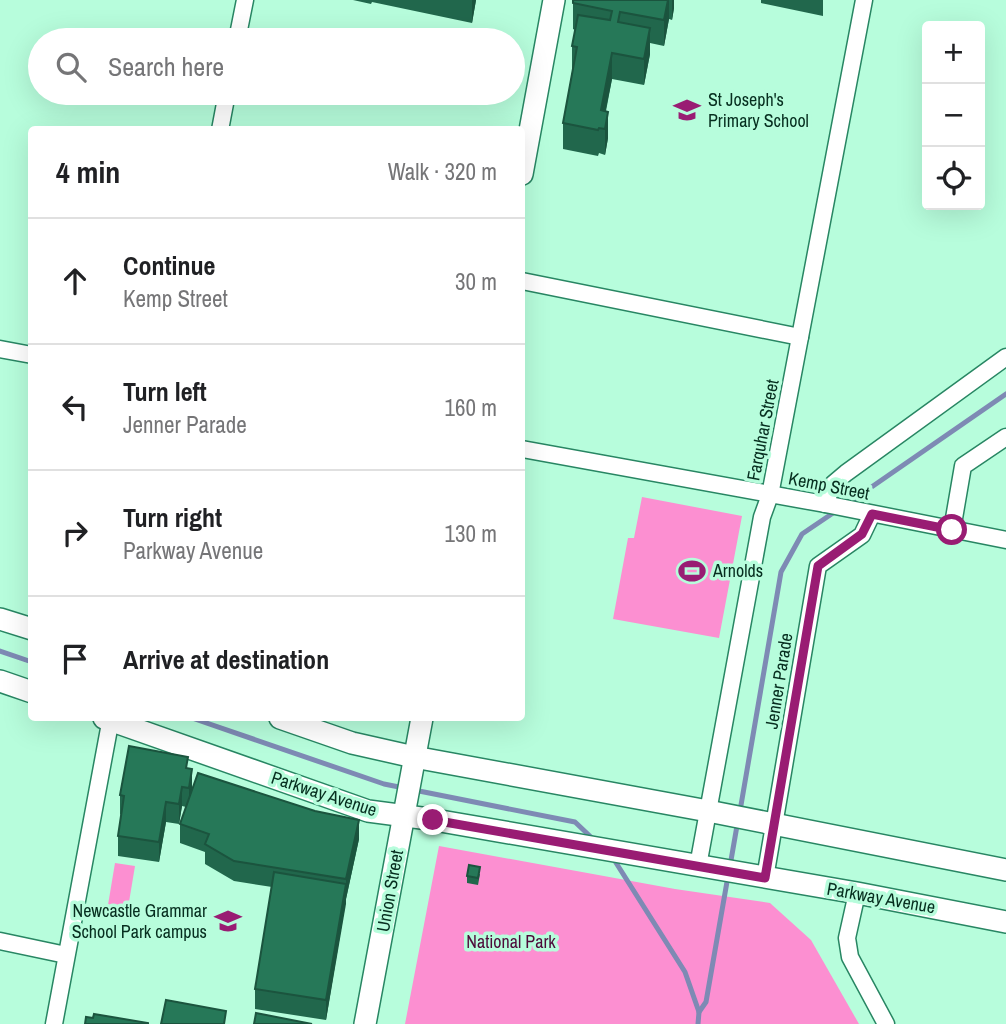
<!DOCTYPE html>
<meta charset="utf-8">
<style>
:root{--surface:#fff;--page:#f2f2f2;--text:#202124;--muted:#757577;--line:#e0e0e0}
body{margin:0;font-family:"Archivo Narrow",sans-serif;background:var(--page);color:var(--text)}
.controls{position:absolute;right:21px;top:21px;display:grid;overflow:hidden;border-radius:7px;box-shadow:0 7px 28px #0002}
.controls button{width:63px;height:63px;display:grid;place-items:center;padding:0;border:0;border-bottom:2px solid var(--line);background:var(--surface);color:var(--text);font:35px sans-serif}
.stop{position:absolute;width:21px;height:21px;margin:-16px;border:5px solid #991c73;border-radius:50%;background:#fff}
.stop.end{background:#991c73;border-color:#fff;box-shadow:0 2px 7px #0008}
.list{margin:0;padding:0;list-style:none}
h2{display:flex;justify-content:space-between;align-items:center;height:91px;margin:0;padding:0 28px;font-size:30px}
h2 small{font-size:23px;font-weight:400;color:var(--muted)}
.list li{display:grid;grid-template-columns:46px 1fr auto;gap:21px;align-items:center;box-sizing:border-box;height:126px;padding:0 28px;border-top:2px solid var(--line)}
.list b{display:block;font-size:26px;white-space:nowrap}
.list p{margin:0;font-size:23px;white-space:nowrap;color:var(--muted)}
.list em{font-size:23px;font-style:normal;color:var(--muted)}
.icon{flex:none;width:38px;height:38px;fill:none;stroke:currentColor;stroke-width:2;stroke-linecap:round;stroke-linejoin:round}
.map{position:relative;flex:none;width:1006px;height:1024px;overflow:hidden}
.search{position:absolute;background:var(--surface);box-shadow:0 7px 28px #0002;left:28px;top:28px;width:497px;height:77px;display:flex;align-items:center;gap:18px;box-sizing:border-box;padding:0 24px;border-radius:38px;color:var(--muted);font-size:26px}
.panel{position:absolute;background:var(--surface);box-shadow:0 7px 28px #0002;left:28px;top:126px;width:497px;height:595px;border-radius:7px}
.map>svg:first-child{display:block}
.green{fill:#fc8fd1}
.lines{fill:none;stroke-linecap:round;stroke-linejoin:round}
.stream{stroke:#7e8ab4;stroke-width:5}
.minor-casing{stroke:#288663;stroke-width:19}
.major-casing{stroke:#288663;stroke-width:24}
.minor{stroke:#fff;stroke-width:16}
.major{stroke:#fff;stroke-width:21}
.wall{fill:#21674c}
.shaded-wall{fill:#1b543e}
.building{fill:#267858;stroke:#1b543e;stroke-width:2}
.route{stroke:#991c73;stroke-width:9}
.labels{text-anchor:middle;stroke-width:7;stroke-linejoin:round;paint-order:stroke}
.poi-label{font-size:18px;fill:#062e1f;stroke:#b7fddc;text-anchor:start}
.street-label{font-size:18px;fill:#062e1f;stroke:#b7fddc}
.park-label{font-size:18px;fill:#4e0939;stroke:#b7fddc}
</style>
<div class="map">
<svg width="1006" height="1024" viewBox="0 0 1006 1024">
<rect width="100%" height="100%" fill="#b7fddc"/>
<g class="green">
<polygon points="642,497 742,516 719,638 613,619 628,538 634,538"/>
<polygon points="439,846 675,889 770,903 811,940 859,1024 405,1024"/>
<polygon points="115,863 135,866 128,908 108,905"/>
</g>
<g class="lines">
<g class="stream">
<polyline points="847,504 1006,394"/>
<polyline points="0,651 32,662"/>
<polyline points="192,718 384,784 404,788"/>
<polyline points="414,790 575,822 593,839"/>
<polyline points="740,811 781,572 802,534 836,511"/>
<polyline points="613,858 685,972 699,1012 698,1024"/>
<polyline points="730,866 738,820"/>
<polyline points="699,1012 706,1002 728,876"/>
</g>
<defs>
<g id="minor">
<polyline points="237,40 245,0"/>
<polyline points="220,130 227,93"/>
<polyline points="522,281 800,337"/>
<polyline points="0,349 32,355"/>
<polyline points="522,449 825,504 1006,540"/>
<polyline points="825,504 833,484 846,473 1006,357"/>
<polyline points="952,530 963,466 1006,437"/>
<polyline points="698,866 762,517 770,495 864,0"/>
<polyline points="765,878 818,566 862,535 872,514"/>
<polyline points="857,893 847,938 850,957 886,1024"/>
<polyline points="0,941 66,955"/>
<polyline points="54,1024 111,718"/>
</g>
<g id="major">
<polyline points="522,174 554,0"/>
<polyline points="0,619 32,629"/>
<polyline points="0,681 32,692"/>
<polyline points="104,718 368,811 429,819 857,893 1006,922"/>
<polyline points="280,718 352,743 414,757 708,811 1006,870"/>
<polyline points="365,1024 422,718"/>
</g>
</defs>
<use href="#minor" class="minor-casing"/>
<use href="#major" class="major-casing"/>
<use href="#minor" class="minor"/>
<use href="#major" class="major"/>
</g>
<g class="wall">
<polygon points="353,0 476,0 472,23 372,2 371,4"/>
<polygon points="573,0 674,0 674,8 672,20 669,19 664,46 650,43 650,54 644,85 612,79 606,111 608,138 605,155 599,153 598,156 563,149 563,123 572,72 572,46 575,30 573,29"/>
<polygon points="761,0 823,0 823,16 761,3"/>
<polygon points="188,768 192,789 359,839 346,899 326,1020 255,1009 255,989 272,887 234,881 205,864 205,852 180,843 180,824 186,807 182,806 179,824 166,822 159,862 118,856 118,836 121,815 120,814 120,795"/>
<polygon points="480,874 478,885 467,883 467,876"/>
</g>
<g class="shaded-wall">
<polygon points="472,0 476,0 472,23"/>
<polygon points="668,0 669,0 669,19 664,46 664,20"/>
<polygon points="672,0 674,0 674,8 672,20"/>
<polygon points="650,28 650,54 644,85 644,59"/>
<polygon points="612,53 612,79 602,128 601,110"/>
<polygon points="608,112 608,138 605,155 605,129"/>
<polygon points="192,769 192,789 189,807 189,788"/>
<polygon points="182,787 182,806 179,824 179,804"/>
<polygon points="166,802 166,822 159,862 159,842"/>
<polygon points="359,820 359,839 346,899 346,879"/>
<polygon points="346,884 346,904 326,1020 326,1000"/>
</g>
<g class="building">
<polygon points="573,0 668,0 664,20 620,12 618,22 650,28 644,59 612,53 601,110 608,112 605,129 599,128 598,130 563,123 577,47 572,46 578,15 610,20 612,11 573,3"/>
<polygon points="129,746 188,757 186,768 192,769 189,788 182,787 179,804 166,802 159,842 118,836 124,796 120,795"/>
<polygon points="198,773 315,811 359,820 346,879 234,861 205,844 209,834 180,824"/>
<polygon points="469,865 480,867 478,878 467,876"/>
<polygon points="274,872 346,884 326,1000 255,989"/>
<polygon points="166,1000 226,1011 224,1024 161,1024"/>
<polygon points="256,1013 312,1024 254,1024"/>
<polygon points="94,1014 148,1023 148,1024 85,1024 86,1017 93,1018"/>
</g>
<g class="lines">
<polyline class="route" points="433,820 765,878 818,566 862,534 872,514 952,530"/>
</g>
<defs>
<symbol id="school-bare" viewBox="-9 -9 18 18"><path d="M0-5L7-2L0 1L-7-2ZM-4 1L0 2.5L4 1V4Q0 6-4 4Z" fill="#991c73" stroke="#b7fddc" stroke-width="2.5" paint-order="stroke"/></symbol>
<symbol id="stadium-bare" viewBox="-9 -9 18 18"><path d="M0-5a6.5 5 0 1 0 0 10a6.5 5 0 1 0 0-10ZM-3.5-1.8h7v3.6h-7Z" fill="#991c73" stroke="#b7fddc" stroke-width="2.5" paint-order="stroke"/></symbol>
</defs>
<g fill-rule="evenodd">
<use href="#school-bare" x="668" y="91" width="38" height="38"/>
<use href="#stadium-bare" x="673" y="552" width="38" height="38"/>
<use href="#school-bare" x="209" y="902" width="38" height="38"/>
</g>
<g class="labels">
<g class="poi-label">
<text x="708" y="106">St Joseph's<tspan x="708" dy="21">Primary School</tspan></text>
<text x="713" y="577">Arnolds</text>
<text x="207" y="917" text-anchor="end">Newcastle Grammar<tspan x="207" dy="21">School Park campus</tspan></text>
</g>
<g class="street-label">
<text transform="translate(763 430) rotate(-79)" y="6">Farquhar Street</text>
<text transform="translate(829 486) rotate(11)" y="6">Kemp Street</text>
<text transform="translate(779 681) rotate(-81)" y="6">Jenner Parade</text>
<text transform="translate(324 794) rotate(18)" y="6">Parkway Avenue</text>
<text transform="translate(390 891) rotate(-80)" y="6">Union Street</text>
<text transform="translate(881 898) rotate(10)" y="6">Parkway Avenue</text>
</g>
<g class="park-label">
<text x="511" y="948">National Park</text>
</g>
</g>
</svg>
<div class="controls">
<button>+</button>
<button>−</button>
<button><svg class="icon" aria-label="locate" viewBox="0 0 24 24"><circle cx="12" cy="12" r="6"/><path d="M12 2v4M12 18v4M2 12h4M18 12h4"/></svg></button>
</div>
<div class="stop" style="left:952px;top:530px"></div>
<div class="stop end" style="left:433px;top:820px"></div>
<div class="search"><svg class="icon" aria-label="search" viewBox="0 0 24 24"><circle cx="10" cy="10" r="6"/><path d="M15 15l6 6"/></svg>Search here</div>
<section class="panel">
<h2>4 min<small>Walk · 320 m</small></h2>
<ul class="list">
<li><svg class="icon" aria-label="ahead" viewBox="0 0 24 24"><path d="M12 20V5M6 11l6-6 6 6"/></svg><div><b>Continue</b><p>Kemp Street</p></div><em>30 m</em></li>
<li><svg class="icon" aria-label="left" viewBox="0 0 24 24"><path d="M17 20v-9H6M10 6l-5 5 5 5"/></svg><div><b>Turn left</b><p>Jenner Parade</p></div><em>160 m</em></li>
<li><svg class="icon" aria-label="right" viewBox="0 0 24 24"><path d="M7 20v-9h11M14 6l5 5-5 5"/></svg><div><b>Turn right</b><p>Parkway Avenue</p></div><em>130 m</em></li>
<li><svg class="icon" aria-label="arrive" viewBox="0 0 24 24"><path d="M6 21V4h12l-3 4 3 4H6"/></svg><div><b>Arrive at destination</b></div></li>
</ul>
</section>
</div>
